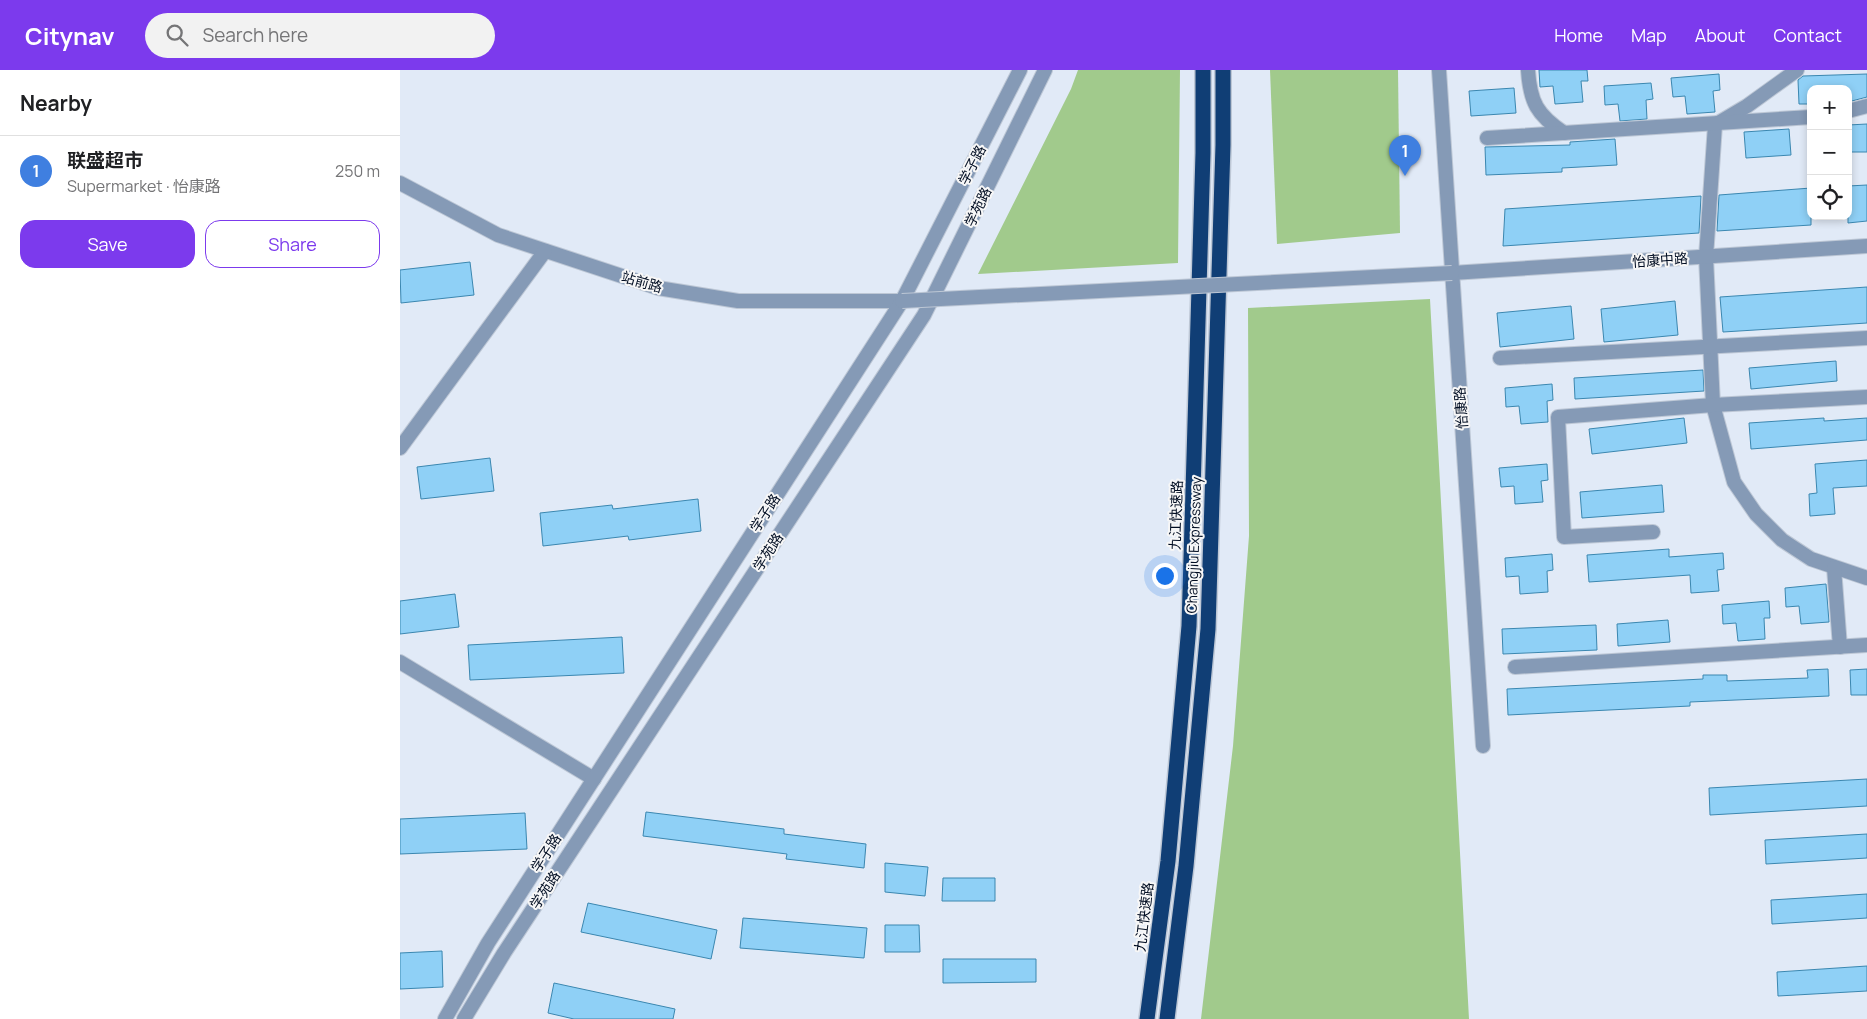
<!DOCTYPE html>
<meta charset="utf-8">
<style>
:root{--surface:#fff;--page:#f2f2f2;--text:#202124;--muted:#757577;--line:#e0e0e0;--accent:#7c3aed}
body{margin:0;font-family:Manrope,"Noto Sans SC",sans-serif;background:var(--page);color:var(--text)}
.controls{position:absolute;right:15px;top:15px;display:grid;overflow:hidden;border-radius:10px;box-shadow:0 2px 8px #0003}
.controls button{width:45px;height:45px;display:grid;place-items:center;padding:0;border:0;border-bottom:1px solid var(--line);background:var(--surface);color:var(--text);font:25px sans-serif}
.you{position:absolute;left:764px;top:505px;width:18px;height:18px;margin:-12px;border:4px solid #fff;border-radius:50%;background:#1a73e8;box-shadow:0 0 0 8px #1a73e833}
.badge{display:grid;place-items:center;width:32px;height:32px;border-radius:50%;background:var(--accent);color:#fff;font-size:16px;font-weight:700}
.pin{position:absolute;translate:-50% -41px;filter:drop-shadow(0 1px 2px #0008)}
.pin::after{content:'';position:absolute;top:26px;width:18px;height:15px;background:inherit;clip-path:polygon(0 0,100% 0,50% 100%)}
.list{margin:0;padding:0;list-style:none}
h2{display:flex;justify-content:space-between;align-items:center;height:65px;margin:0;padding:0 20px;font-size:21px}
h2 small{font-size:16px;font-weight:400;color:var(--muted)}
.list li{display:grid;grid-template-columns:32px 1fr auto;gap:15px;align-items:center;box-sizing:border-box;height:70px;padding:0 20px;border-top:1px solid var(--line)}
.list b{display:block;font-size:19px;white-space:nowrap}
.list p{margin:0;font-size:16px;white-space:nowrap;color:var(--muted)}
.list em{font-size:16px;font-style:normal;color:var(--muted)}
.actions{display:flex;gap:10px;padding:15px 20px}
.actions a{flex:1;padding:11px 0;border:1px solid var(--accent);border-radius:15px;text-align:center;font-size:18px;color:var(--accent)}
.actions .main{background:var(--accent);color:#fff}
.icon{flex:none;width:28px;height:28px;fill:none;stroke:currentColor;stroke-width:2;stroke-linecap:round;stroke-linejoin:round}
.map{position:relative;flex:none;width:1467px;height:949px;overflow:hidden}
header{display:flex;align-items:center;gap:30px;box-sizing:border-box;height:70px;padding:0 25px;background:var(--accent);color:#fff}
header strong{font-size:24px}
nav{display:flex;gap:28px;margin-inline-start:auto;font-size:18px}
.search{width:350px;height:45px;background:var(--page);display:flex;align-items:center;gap:12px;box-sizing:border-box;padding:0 18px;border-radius:28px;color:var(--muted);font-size:19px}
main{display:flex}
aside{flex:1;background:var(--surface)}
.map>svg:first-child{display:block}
.green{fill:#a1ca8c}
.building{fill:#8fd0f6;stroke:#3b87b0}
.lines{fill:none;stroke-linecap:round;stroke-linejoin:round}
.minor-casing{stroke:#bdc7d5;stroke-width:16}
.highway-casing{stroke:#bdc7d5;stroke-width:18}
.minor{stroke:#859ab6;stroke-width:14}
.highway{stroke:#103e75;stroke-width:15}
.minor-bridge-casing{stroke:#bdc7d5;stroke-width:16;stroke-linecap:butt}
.minor-bridge{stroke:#859ab6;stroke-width:14}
.labels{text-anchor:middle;stroke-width:4;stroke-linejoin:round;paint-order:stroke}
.street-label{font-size:14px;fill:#010d22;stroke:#f7f7f7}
</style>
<header>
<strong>Citynav</strong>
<div class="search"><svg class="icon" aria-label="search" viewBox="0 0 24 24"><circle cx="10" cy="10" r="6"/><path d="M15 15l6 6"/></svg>Search here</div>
<nav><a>Home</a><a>Map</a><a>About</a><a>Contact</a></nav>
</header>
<main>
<aside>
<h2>Nearby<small></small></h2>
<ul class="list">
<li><span class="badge" style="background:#3f7fe0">1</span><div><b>联盛超市</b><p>Supermarket · 怡康路</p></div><em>250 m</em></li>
</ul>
<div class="actions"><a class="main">Save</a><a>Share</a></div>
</aside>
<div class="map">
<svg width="1467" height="949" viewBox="0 0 1467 949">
<rect width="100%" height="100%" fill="#e1eaf7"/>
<g class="green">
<polygon points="678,0 780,0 778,193 578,204 671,19"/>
<polygon points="870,0 998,0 1000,163 877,174"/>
<polygon points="1030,229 1069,949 801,949 833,676 849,466 848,238"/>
</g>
<g class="building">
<polygon points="1139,0 1187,0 1188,11 1181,11 1183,32 1155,34 1153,16 1140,17"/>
<polygon points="1319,4 1320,20 1313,21 1315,42 1287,44 1285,26 1273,27 1271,8"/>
<polygon points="1467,4 1467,27 1448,32 1448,19 1411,19 1411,34 1399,34 1398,10 1403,6"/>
<polygon points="1251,13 1253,29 1246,30 1247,49 1220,51 1218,34 1205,35 1204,16"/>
<polygon points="1114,18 1116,43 1071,46 1069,21"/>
<polygon points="1467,54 1467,82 1448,82 1448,55"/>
<polygon points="1389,59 1391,85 1346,88 1344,62"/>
<polygon points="1215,69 1217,95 1162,98 1162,102 1086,105 1085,77 1170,75 1170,72"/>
<polygon points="1467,115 1467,151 1448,153 1448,116"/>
<polygon points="1411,118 1411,155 1317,161 1319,125"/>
<polygon points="1301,126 1299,163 1103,176 1105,139"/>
<polygon points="70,192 74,225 1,233 0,200"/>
<polygon points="1467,217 1467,253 1323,262 1320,227"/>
<polygon points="1275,231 1278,265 1204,272 1201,239"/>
<polygon points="1171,236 1174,269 1100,277 1097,243"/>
<polygon points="1436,291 1437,311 1351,319 1349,298"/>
<polygon points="1303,300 1304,321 1175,329 1174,308"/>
<polygon points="1152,314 1153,330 1147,331 1148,352 1121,354 1119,336 1106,337 1105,318"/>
<polygon points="1284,348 1287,373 1192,384 1189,359"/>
<polygon points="1424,348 1424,351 1467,348 1467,370 1351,379 1349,353"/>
<polygon points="90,388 94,421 21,429 17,397"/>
<polygon points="1467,390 1467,416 1433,418 1435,444 1410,446 1409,424 1417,423 1415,394"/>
<polygon points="1147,394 1148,410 1141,411 1143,432 1115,434 1114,416 1101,417 1099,398"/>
<polygon points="1262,415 1264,442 1182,448 1180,422"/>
<polygon points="298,429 301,461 229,470 228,466 143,476 140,443 212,435 213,439"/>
<polygon points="1269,479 1269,487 1323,483 1324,499 1317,500 1319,521 1291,523 1290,505 1189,512 1187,485"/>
<polygon points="1152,484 1153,500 1147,501 1148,522 1120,524 1119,506 1106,507 1105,488"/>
<polygon points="1426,514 1429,552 1401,554 1399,536 1386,537 1385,518"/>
<polygon points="55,524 59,557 0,564 0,531"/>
<polygon points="1369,531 1370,548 1364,548 1365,569 1338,571 1336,553 1323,554 1322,535"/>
<polygon points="1268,550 1270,572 1218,576 1217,554"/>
<polygon points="1196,555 1197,580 1103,584 1102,559"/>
<polygon points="222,567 224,603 70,610 68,575"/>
<polygon points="1428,599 1429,626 1290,632 1290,636 1108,645 1107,619 1303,609 1303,605 1327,605 1327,611 1408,608 1407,600"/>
<polygon points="1467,599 1467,625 1451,625 1450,600"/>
<polygon points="1467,709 1467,736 1310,745 1309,718"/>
<polygon points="246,742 384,759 384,764 466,774 464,798 386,789 387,784 243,766"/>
<polygon points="125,743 127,779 0,784 0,749"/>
<polygon points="1467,764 1467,788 1366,794 1365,770"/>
<polygon points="485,793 528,797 525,826 485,822"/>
<polygon points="543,808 595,808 595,831 542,831"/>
<polygon points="1467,824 1467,848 1372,854 1371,830"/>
<polygon points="188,833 317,860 311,889 181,862"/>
<polygon points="343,848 467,858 464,888 340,878"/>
<polygon points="485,855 519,855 520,882 485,882"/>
<polygon points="42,881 43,917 0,919 0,883"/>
<polygon points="543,889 636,889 636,912 543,913"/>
<polygon points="1467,896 1467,921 1378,926 1377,902"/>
<polygon points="154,913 275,939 273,949 174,949 148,943"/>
</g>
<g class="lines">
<defs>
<g id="minor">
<polyline points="1039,0 1083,676"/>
<path d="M1128 0C1130 32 1137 45 1164 63"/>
<polyline points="1397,0 1347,36 1315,55 1306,187 1313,335 1334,412 1356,444 1382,470 1411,489 1467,508"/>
<polyline points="1448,41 1467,36"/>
<polyline points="1087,68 1411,47"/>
<polyline points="0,113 98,165 258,218 338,231 502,231"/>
<polyline points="1052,203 1467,176"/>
<polyline points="1100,288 1467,268"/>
<polyline points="0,378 145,181"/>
<polyline points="1253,462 1164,467 1158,347 1313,335 1467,327"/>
<polyline points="1434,498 1440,577"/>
<polyline points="0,592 194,709"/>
<polyline points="1115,597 1467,575"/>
<polyline points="45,949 88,873 502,231 620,0"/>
<polyline points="64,949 104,883 524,245 645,0"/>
</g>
<g id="highway">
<polyline points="747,949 768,791 789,556 803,83 803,0"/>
<polyline points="767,949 786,796 808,559 823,75 823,0"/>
</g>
</defs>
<use href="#minor" class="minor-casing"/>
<use href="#highway" class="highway-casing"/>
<use href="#minor" class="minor"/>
<use href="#highway" class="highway"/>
<defs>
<polyline id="minor-bridge" points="502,231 1052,203"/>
</defs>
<use href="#minor-bridge" class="minor-bridge-casing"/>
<use href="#minor-bridge" class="minor-bridge"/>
</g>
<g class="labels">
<g class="street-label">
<text transform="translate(572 95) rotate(-63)" y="5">学子路</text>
<text transform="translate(578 137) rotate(-64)" y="5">学苑路</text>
<text transform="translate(1260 190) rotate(-4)" y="5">怡康中路</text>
<text transform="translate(242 212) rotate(16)" y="5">站前路</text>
<text transform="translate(1061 338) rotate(-94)" y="5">怡康路</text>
<text transform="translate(365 443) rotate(-57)" y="5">学子路</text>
<text transform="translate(776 445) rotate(-88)" y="5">九江快速路</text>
<text transform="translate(794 475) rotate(-88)" y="5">Changjiu Expressway</text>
<text transform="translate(368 482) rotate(-57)" y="5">学苑路</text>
<text transform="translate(146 783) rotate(-57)" y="5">学子路</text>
<text transform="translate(145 820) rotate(-57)" y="5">学苑路</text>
<text transform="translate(744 847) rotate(-83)" y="5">九江快速路</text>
</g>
</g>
</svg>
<div class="controls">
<button>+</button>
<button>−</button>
<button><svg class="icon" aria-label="locate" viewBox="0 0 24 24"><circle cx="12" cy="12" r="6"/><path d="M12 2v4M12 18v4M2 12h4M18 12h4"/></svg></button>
</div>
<div class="you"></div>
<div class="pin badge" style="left:1005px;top:106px;background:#3f7fe0">1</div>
</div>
</main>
